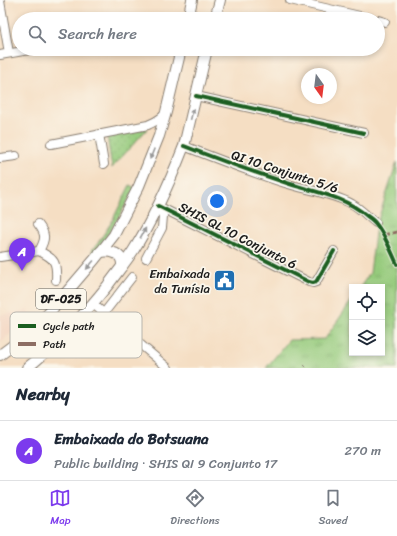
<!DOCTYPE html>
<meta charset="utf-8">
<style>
body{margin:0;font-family:Sriracha,sans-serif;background:#f6f6f7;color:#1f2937}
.controls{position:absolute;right:12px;bottom:12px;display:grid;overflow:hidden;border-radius:0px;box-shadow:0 2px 6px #0003}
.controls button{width:36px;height:36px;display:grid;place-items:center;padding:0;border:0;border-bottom:1px solid #e0e1e3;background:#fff;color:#1f2937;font:20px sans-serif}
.compass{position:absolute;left:301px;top:68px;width:36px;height:36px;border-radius:50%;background:#fff;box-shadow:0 2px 6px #0003;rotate:166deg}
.you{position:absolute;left:217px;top:201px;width:14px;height:14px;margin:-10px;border:3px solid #fff;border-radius:50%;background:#1a73e8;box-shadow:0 0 0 6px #1a73e833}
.badge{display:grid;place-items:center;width:26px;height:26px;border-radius:50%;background:#7c3aed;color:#fff;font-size:13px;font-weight:700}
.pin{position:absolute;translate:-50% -33px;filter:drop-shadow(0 1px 2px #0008)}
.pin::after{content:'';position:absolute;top:21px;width:14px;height:12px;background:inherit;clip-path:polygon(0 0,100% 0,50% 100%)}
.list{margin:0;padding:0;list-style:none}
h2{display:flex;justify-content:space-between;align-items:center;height:52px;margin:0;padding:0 16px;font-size:17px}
h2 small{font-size:13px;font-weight:400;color:#747a83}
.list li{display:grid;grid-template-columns:26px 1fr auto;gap:12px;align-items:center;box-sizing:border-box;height:60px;padding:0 16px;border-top:1px solid #e0e1e3}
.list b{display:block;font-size:15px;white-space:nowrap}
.list p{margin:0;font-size:13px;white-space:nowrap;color:#747a83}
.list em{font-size:13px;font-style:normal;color:#747a83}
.icon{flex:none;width:22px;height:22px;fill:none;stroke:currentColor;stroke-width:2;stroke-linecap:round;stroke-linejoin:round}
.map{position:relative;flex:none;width:397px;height:368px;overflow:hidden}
.search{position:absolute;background:#fff;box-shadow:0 2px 6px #0003;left:12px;right:12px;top:12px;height:44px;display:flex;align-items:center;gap:10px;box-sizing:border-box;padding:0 14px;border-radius:22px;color:#747a83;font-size:15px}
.sheet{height:112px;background:#fff}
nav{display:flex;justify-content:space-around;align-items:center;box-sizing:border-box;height:56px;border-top:1px solid #e0e1e3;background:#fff;font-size:11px;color:#747a83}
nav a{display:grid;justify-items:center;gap:2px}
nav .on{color:#7c3aed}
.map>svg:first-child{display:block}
.built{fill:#f3d4bf}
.grass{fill:url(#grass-dots);stroke:#58734c}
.park{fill:url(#park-tufts);stroke:#58734c}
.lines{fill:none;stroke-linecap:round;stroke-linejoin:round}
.minor-casing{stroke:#887d70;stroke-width:10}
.major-casing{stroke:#887d70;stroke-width:12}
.path{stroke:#887d70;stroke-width:1;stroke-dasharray:3 3;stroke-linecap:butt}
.minor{stroke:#fff;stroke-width:8}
.major{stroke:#fff;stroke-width:10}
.quiet{stroke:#8d6e63;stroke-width:3;stroke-dasharray:6 3;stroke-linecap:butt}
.cycleway-casing{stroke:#fbf7ec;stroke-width:6}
.cycleway{stroke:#1b5e20;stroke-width:4}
.oneway{fill:#999}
.labels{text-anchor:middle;stroke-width:3.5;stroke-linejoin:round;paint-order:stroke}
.shield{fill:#fbf7ec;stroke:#5f5e5a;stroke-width:1}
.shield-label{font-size:12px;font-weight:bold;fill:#1c1c1c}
.street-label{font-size:13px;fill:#1c1c1c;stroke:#fbf7ec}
.poi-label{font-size:13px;fill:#1c1c1c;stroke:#fbf7ec;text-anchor:end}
.key{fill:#fbf7ec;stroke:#b8b5ae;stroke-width:1}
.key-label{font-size:11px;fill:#1c1c1c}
</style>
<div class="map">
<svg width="397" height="368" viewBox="0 0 397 368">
<defs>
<pattern id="grass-dots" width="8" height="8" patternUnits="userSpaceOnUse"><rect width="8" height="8" fill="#95ca7b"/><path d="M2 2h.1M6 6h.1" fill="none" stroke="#80ad6a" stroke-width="1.8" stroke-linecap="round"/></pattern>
<pattern id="park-tufts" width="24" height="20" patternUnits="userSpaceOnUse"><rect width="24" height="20" fill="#95ca7b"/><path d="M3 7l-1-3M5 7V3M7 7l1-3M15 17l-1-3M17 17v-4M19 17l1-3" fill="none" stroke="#80ad6a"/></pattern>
</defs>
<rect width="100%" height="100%" fill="#fbf7ec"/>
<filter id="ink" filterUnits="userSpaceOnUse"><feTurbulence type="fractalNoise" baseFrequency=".025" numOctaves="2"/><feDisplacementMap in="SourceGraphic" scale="8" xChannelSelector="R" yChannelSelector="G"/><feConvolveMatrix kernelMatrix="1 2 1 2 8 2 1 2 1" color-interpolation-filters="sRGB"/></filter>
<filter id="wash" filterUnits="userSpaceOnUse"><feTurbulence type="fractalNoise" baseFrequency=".012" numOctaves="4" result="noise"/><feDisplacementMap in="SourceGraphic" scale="16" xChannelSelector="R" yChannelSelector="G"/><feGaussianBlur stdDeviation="0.9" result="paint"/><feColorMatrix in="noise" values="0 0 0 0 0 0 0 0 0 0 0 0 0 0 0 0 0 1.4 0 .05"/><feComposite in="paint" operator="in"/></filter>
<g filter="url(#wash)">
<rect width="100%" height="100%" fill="#f5dec3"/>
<!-- built -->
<path class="built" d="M28,310L31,318L0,342V315Z"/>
<!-- grass -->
<g class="grass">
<path d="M148,128L112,168L107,136Z"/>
<path d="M130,185L135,188L115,224L95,254L92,253V248L94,249L111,223Z"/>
</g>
<!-- park -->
<path class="park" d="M397,162V368H266L289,340L325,339L352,300V353H382V287H360L370,273L376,226Z"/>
</g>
<g filter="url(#ink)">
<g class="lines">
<defs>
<g id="minor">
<path d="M290,0L373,19"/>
<path d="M0,1L9,53"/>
<path d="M378,20L385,22"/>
<path d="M0,55L35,49"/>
<path d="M196,96L364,133"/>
<path d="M99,134L104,164"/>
<path d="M51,144L148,125C156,121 160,120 166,113"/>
<path d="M184,146C217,159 251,172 285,183C307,190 331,193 352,204C361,209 368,217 376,223"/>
<path d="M0,158L16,156"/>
<path d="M158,206L309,282L313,283L316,282L334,251"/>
<path d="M38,224C46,234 46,239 39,251"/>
<path d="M39,251C55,259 57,262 56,280"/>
<path d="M0,257L39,251"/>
<path d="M146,258L162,228L163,216L161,208"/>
<path d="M93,304L168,368"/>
<path d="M104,313L132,277"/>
</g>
<g id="major">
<path d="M188,19L192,0"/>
<path d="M215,19L220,0"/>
<path d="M100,252C111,250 123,253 122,266"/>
<path d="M0,355L20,340L48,314L95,259L114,235L139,186L159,136L166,112L181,49"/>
<path d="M27,368C57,344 84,315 108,285C116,274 125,263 133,251C154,218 170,182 184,146L207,49"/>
</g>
</defs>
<!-- minor casing -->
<use href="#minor" class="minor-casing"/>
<!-- major casing -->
<use href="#major" class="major-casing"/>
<!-- path -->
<path class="path" d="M304,365L307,368"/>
<!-- minor -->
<use href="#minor" class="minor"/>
<!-- major -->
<use href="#major" class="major"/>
<!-- quiet -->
<path class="quiet" d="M383,235L397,232"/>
<defs>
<g id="cycleway">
<path d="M196,96L364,133"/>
<path d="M184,146C217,159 250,171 284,182C313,192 343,195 367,216C370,218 374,221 376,224C385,235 391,251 397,264"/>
<path d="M158,206L309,282L313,283L316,282L334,251"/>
</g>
</defs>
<!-- cycleway casing -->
<use href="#cycleway" class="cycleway-casing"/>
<!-- cycleway -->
<use href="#cycleway" class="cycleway"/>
</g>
<!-- one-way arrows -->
<defs><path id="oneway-solid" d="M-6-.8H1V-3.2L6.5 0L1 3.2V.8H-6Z"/></defs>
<g class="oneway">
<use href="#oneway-solid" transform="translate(192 114) rotate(-76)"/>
<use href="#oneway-solid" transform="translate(152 154) rotate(112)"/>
<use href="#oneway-solid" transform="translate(143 233) rotate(-61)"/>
<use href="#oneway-solid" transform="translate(90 265) rotate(131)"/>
</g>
</g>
<!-- icons -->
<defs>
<symbol id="civic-square" viewBox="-11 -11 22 22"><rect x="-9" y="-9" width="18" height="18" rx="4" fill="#1f6fb2" stroke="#fbf7ec"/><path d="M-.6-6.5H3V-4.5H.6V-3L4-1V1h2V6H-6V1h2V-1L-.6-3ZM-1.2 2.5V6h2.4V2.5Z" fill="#fff"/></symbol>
</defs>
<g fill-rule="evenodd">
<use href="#civic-square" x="212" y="268" width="25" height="25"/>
</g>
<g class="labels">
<!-- shield labels -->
<rect class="shield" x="36" y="289" width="50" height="20" rx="3"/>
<g class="shield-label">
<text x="61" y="303">DF-025</text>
</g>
<!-- street labels -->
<g class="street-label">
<text transform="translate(285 171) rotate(18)" y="5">QI 10 Conjunto 5/6</text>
<text transform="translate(238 235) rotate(27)" y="5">SHIS QL 10 Conjunto 6</text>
</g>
<!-- poi labels -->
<g class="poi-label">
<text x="210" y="278">Embaixada<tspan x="210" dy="15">da Tunísia</tspan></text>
</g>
</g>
<!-- legend -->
<rect x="10" y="312" width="132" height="46" rx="6" class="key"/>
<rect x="18" y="324" width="18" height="4" fill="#1b5e20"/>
<rect x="18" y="342" width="18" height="4" fill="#8d6e63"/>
<g class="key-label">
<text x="43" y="330">Cycle path</text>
<text x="43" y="348">Path</text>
</g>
</svg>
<div class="controls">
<button><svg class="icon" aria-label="locate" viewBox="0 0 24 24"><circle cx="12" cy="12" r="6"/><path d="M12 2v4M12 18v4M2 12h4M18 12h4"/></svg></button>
<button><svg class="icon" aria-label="layers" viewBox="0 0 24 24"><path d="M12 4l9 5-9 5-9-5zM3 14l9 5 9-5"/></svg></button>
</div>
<svg class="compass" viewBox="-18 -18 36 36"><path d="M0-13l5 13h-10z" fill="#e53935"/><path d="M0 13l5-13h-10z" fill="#747a83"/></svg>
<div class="you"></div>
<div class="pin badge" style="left:22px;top:271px">A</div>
<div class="search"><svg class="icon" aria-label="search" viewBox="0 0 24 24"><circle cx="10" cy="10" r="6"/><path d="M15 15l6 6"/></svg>Search here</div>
</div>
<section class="sheet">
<h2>Nearby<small></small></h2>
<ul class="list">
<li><span class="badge">A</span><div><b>Embaixada do Botsuana</b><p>Public building · SHIS QI 9 Conjunto 17</p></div><em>270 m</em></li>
</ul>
</section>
<nav>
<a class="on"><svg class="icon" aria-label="map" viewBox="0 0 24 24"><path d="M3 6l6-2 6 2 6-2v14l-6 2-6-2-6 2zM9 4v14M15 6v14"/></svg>Map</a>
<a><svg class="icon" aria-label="directions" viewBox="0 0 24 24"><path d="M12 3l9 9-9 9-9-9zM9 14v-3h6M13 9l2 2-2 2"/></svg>Directions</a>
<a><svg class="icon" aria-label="saved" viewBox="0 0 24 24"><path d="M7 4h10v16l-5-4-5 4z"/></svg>Saved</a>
</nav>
